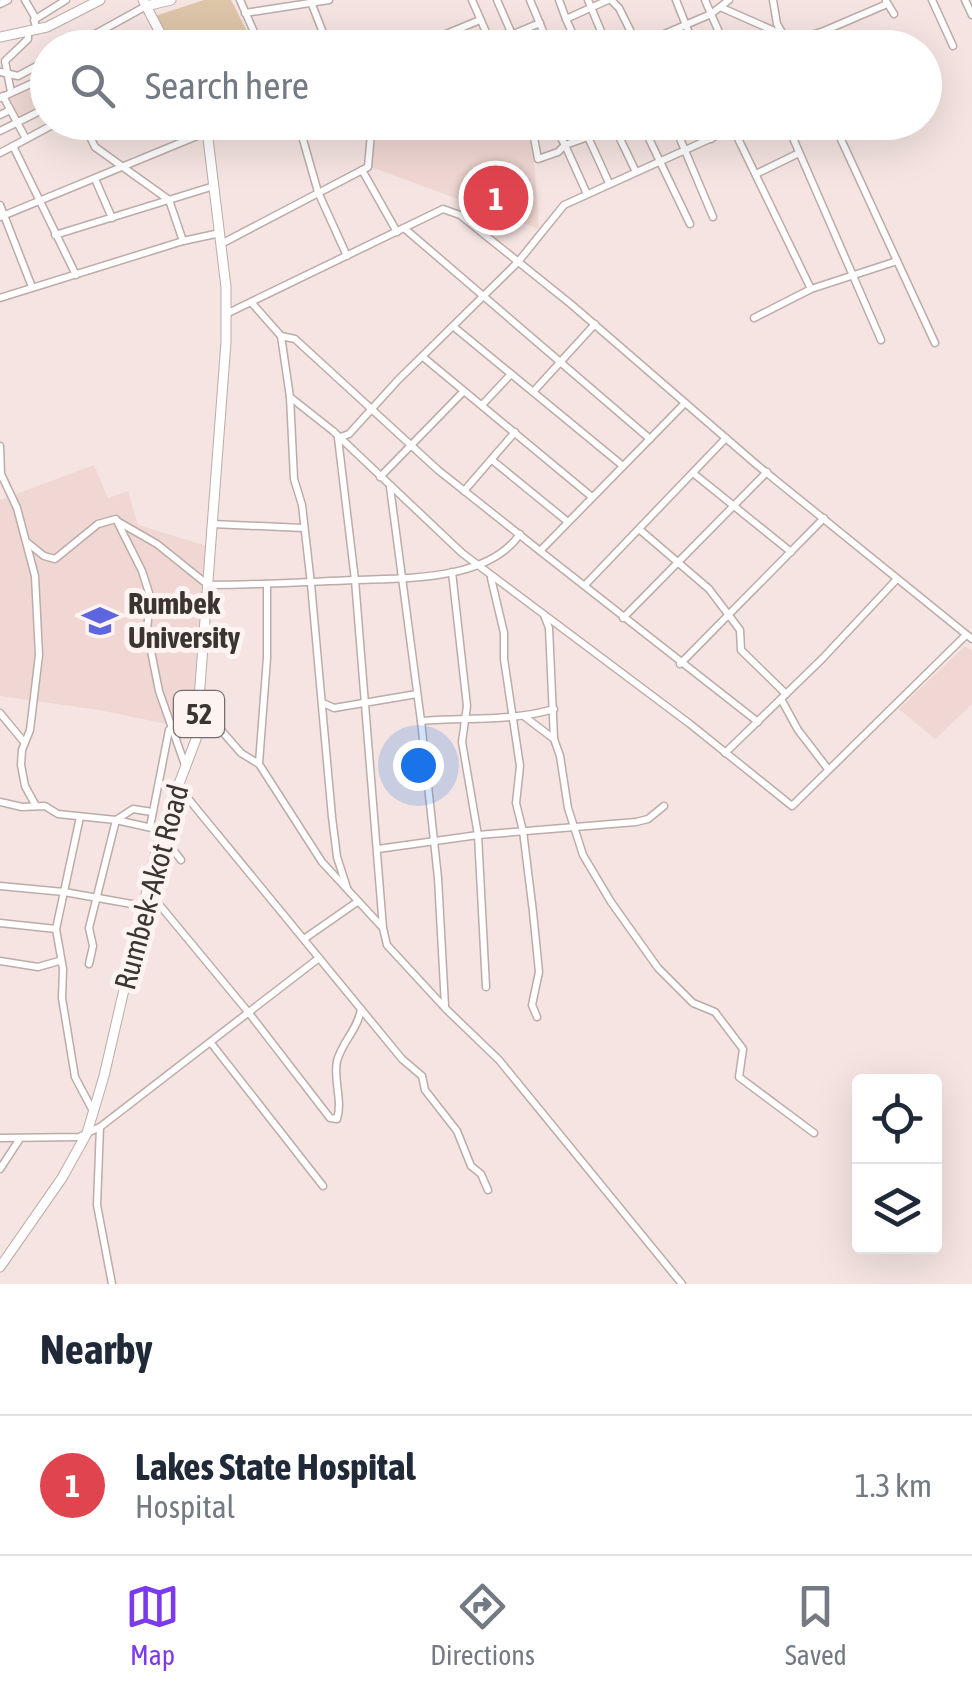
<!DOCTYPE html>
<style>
body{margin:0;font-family:"Asap Condensed",sans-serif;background:#f2f2f3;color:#1f2937}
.controls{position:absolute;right:30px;bottom:30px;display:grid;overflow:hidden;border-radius:10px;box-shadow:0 10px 40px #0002}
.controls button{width:90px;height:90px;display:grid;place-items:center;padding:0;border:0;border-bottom:2px solid #e0e1e3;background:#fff;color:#1f2937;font:50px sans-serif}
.you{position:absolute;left:418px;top:765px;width:35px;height:35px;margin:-25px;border:8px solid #fff;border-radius:50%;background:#1a73e8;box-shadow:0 0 0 15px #1a73e833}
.badge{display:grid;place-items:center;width:65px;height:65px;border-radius:50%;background:#7c3aed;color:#fff;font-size:32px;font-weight:700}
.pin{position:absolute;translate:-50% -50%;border:5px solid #fff;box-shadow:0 2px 10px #0006}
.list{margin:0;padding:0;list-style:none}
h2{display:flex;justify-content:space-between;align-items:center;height:130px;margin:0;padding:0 40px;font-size:42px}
h2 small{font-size:32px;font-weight:400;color:#747a83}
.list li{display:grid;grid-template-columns:65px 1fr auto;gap:30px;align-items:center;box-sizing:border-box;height:140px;padding:0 40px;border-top:2px solid #e0e1e3}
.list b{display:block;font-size:38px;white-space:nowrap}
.list p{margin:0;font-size:32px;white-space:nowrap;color:#747a83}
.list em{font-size:32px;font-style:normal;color:#747a83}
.icon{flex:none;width:55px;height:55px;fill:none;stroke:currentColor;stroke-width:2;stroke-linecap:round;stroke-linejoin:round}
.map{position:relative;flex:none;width:972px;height:1284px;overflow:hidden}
.search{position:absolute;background:#fff;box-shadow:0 10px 40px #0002;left:30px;right:30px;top:30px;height:110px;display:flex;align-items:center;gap:25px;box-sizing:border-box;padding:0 35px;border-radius:55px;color:#747a83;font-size:38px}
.sheet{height:270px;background:#fff}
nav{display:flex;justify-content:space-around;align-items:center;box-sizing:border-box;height:140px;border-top:2px solid #e0e1e3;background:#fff;font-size:28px;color:#747a83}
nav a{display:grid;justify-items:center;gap:5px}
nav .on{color:#7c3aed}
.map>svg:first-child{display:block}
.built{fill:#f0d7d3}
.green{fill:#ddc5a8}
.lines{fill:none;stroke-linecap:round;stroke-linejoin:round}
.minor-casing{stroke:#bcaca9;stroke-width:9}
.major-casing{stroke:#bcaca9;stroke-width:11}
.minor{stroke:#fff;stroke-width:6}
.major{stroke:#fff;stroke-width:9}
.labels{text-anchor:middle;stroke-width:10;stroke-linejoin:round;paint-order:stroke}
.shield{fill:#fdf3f1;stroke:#756d6c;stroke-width:2.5}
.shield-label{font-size:28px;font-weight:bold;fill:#3b3433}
.poi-label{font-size:30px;font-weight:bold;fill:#3b3433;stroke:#fdf3f1;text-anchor:start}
.street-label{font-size:30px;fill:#3b3433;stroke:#fdf3f1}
</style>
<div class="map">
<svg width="972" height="1284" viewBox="0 0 972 1284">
<rect width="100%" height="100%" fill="#f5e4e1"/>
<!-- built -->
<g class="built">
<path d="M47,78V106L18,122L7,96Z"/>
<path d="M377,123H490L532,134L539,229L371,167Z"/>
<path d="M94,465L108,498L128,491L138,525L207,546L191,729L99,710L0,696V500Z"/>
<path d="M965,646L972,651V704L935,739L899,709Z"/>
</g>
<!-- green -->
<path class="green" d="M204,0H231L255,47H176L155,16Z"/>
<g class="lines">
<defs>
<g id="minor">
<path d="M25,0L36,19"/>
<path d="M240,0L261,48"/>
<path d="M472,0L493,48"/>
<path d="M497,0L518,48"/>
<path d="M530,0L550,48"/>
<path d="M559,0L566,19L608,0"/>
<path d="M588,0L608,48"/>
<path d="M611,0L619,8L638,46"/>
<path d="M676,0L695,48"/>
<path d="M773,0L777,24L791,48"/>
<path d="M932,0L953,46"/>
<path d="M965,0L972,15"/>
<path d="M886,1L894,14"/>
<path d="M311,2L329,48"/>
<path d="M0,4L8,0"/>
<path d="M720,7L795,40L824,31L887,4"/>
<path d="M245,13L329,0"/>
<path d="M566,19L579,48"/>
<path d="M37,30L34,20L66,0"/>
<path d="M658,36L667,48"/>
<path d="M492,43L540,23"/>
<path d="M70,48L146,6"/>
<path d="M106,48L129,36"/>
<path d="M412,48L480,20"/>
<path d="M632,48L711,14L705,0"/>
<path d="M726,48L711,14L729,0"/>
<path d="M1,72L18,76L48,60"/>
<path d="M11,92L5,61L28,39V32"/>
<path d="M3,96L26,139"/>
<path d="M0,98L48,76"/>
<path d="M0,115L10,110"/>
<path d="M83,122L95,147L169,200L183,241"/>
<path d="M298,122L318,192L347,256"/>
<path d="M528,122L533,132L538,159L558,152L565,145L587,194"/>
<path d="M552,122L565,145L588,137L609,183"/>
<path d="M582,122L588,137"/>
<path d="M612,122L636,172"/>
<path d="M641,122L690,224"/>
<path d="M673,122L713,217"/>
<path d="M704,122L711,139"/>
<path d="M730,122L811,289"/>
<path d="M786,122L881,340"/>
<path d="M833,122L935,343"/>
<path d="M0,131L48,107"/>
<path d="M13,146L76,275"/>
<path d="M0,153L58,122"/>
<path d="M362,170L397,232"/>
<path d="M756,174L799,153"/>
<path d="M95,179L112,218"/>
<path d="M0,205L32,287"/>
<path d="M0,217L231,122"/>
<path d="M404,228L650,439"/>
<path d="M55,235L214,186"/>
<path d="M221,244L368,167L372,122"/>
<path d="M0,298L183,241L220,233"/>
<path d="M251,302L281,336L290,397L294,479L302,505L311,584L332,817L337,857L347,888"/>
<path d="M226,314L443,209L460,215L572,305L757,465L972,639"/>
<path d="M754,318L811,289L897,261"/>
<path d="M454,327L623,466"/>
<path d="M281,336L295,339L438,470L540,551"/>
<path d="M423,357L592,497"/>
<path d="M533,392L595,324"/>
<path d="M290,397L333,431L462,553L690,724L792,806L966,635"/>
<path d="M685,403L540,551L758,722"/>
<path d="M483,404L511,374"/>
<path d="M0,446L1,474L17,508L35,576L39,655L30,730L22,750L21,765L25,786L36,806"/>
<path d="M492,460L568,522"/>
<path d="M693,473L791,552"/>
<path d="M380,477L464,391"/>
<path d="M390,487L421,721L438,878L445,1006"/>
<path d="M464,491L515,432"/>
<path d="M117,521L157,544L208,585C257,585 306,582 355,580C406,578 488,581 520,534"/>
<path d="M212,524L304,528"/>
<path d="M639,529L709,589L740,630L741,650L786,694"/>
<path d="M28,543L44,556L55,559L98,524L116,519L142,571L150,596L147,631L159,691L185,765"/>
<path d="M452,572L467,706L462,742L478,835L486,987"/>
<path d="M491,578L504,633V659L520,766L516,803L523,831L533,912L539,972L532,1005L537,1017"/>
<path d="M585,585L726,438"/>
<path d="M544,615L549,628L554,739L560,756L568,808L583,855L611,902L658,968L693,1003L715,1012L743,1049L739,1077L814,1133"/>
<path d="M623,618L767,472"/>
<path d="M680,664L824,518"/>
<path d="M781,699L798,730L828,769"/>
<path d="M323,703L334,708L417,694"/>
<path d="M200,706L241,753L259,764L322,862L383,928L387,945L446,1009L499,1060L682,1284"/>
<path d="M0,713L24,742"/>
<path d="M525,717L554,739"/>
<path d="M421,721C467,717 509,722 554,709"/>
<path d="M725,753L822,659L896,580"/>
<path d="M259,763L267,658V584"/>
<path d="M177,785L402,1059L422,1076L425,1090L457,1131L471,1166L481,1174L488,1190"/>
<path d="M0,802L22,807L45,806L58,814L116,820L161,830"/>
<path d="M80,817L56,929L63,969L62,998L75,1077L93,1111"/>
<path d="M150,827L169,730"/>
<path d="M161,834L181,860"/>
<path d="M378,849L478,835L636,822L648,819L664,806"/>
<path d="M0,886L64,892L143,906"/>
<path d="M148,891L249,1013L330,1118L337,1119C343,1100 333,1081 337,1061C342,1042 358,1029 361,1009"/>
<path d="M0,923L56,929"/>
<path d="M383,928L355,580L338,438L349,434L398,380L518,262L564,205L747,122"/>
<path d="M304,939L357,902"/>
<path d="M0,961L38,967L59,961"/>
<path d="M89,964L93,946L89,928L116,820L133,809L152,812"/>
<path d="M211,1043L323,1186"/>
<path d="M100,1127L97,1205L112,1284"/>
<path d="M0,1138L79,1137L100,1127L319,958"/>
<path d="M0,1169L19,1140"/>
</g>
<g id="major">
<path d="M143,0L168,48"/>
<path d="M146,6L171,0"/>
<path d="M0,37L47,27L100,0"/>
<path d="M0,1267L62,1178L87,1133L104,1076L160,834L196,739L226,342V287L206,122"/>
</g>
</defs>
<!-- minor casing -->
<use href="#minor" class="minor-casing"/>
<!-- major casing -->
<use href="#major" class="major-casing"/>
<!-- minor -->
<use href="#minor" class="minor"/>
<!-- major -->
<use href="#major" class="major"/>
</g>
<!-- icons -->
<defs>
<symbol id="university-bare" viewBox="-9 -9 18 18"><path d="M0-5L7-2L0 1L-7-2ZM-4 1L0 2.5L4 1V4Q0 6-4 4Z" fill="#5d66dd" stroke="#fdf3f1" stroke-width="2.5" paint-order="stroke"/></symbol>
</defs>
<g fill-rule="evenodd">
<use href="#university-bare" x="75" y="596" width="50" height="50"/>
</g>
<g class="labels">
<!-- shield labels -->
<rect class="shield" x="174" y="691" width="50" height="46" rx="8"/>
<g class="shield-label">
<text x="199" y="724">52</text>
</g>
<!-- poi labels -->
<g class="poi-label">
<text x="128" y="614">Rumbek<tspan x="128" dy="34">University</tspan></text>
</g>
<!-- street labels -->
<g class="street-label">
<text transform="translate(152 887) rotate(-75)" y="10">Rumbek-Akot Road</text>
</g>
</g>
</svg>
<div class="controls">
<button><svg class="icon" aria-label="locate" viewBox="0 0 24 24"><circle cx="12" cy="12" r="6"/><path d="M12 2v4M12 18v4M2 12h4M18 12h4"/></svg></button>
<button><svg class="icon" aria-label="layers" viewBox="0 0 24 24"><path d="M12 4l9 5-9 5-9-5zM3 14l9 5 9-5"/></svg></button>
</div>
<div class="you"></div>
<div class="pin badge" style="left:496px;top:198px;background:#e0444e">1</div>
<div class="search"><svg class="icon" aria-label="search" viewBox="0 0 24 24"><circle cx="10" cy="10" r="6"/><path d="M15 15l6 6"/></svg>Search here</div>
</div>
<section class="sheet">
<h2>Nearby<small></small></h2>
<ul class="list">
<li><span class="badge" style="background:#e0444e">1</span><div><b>Lakes State Hospital</b><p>Hospital</p></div><em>1.3 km</em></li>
</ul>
</section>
<nav>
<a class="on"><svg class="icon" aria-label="map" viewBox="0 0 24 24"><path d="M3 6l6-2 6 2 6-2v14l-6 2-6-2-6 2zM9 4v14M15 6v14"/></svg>Map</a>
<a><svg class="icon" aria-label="directions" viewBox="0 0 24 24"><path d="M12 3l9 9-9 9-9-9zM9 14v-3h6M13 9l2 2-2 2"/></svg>Directions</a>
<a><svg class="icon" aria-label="saved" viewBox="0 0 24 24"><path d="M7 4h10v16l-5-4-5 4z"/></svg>Saved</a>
</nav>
